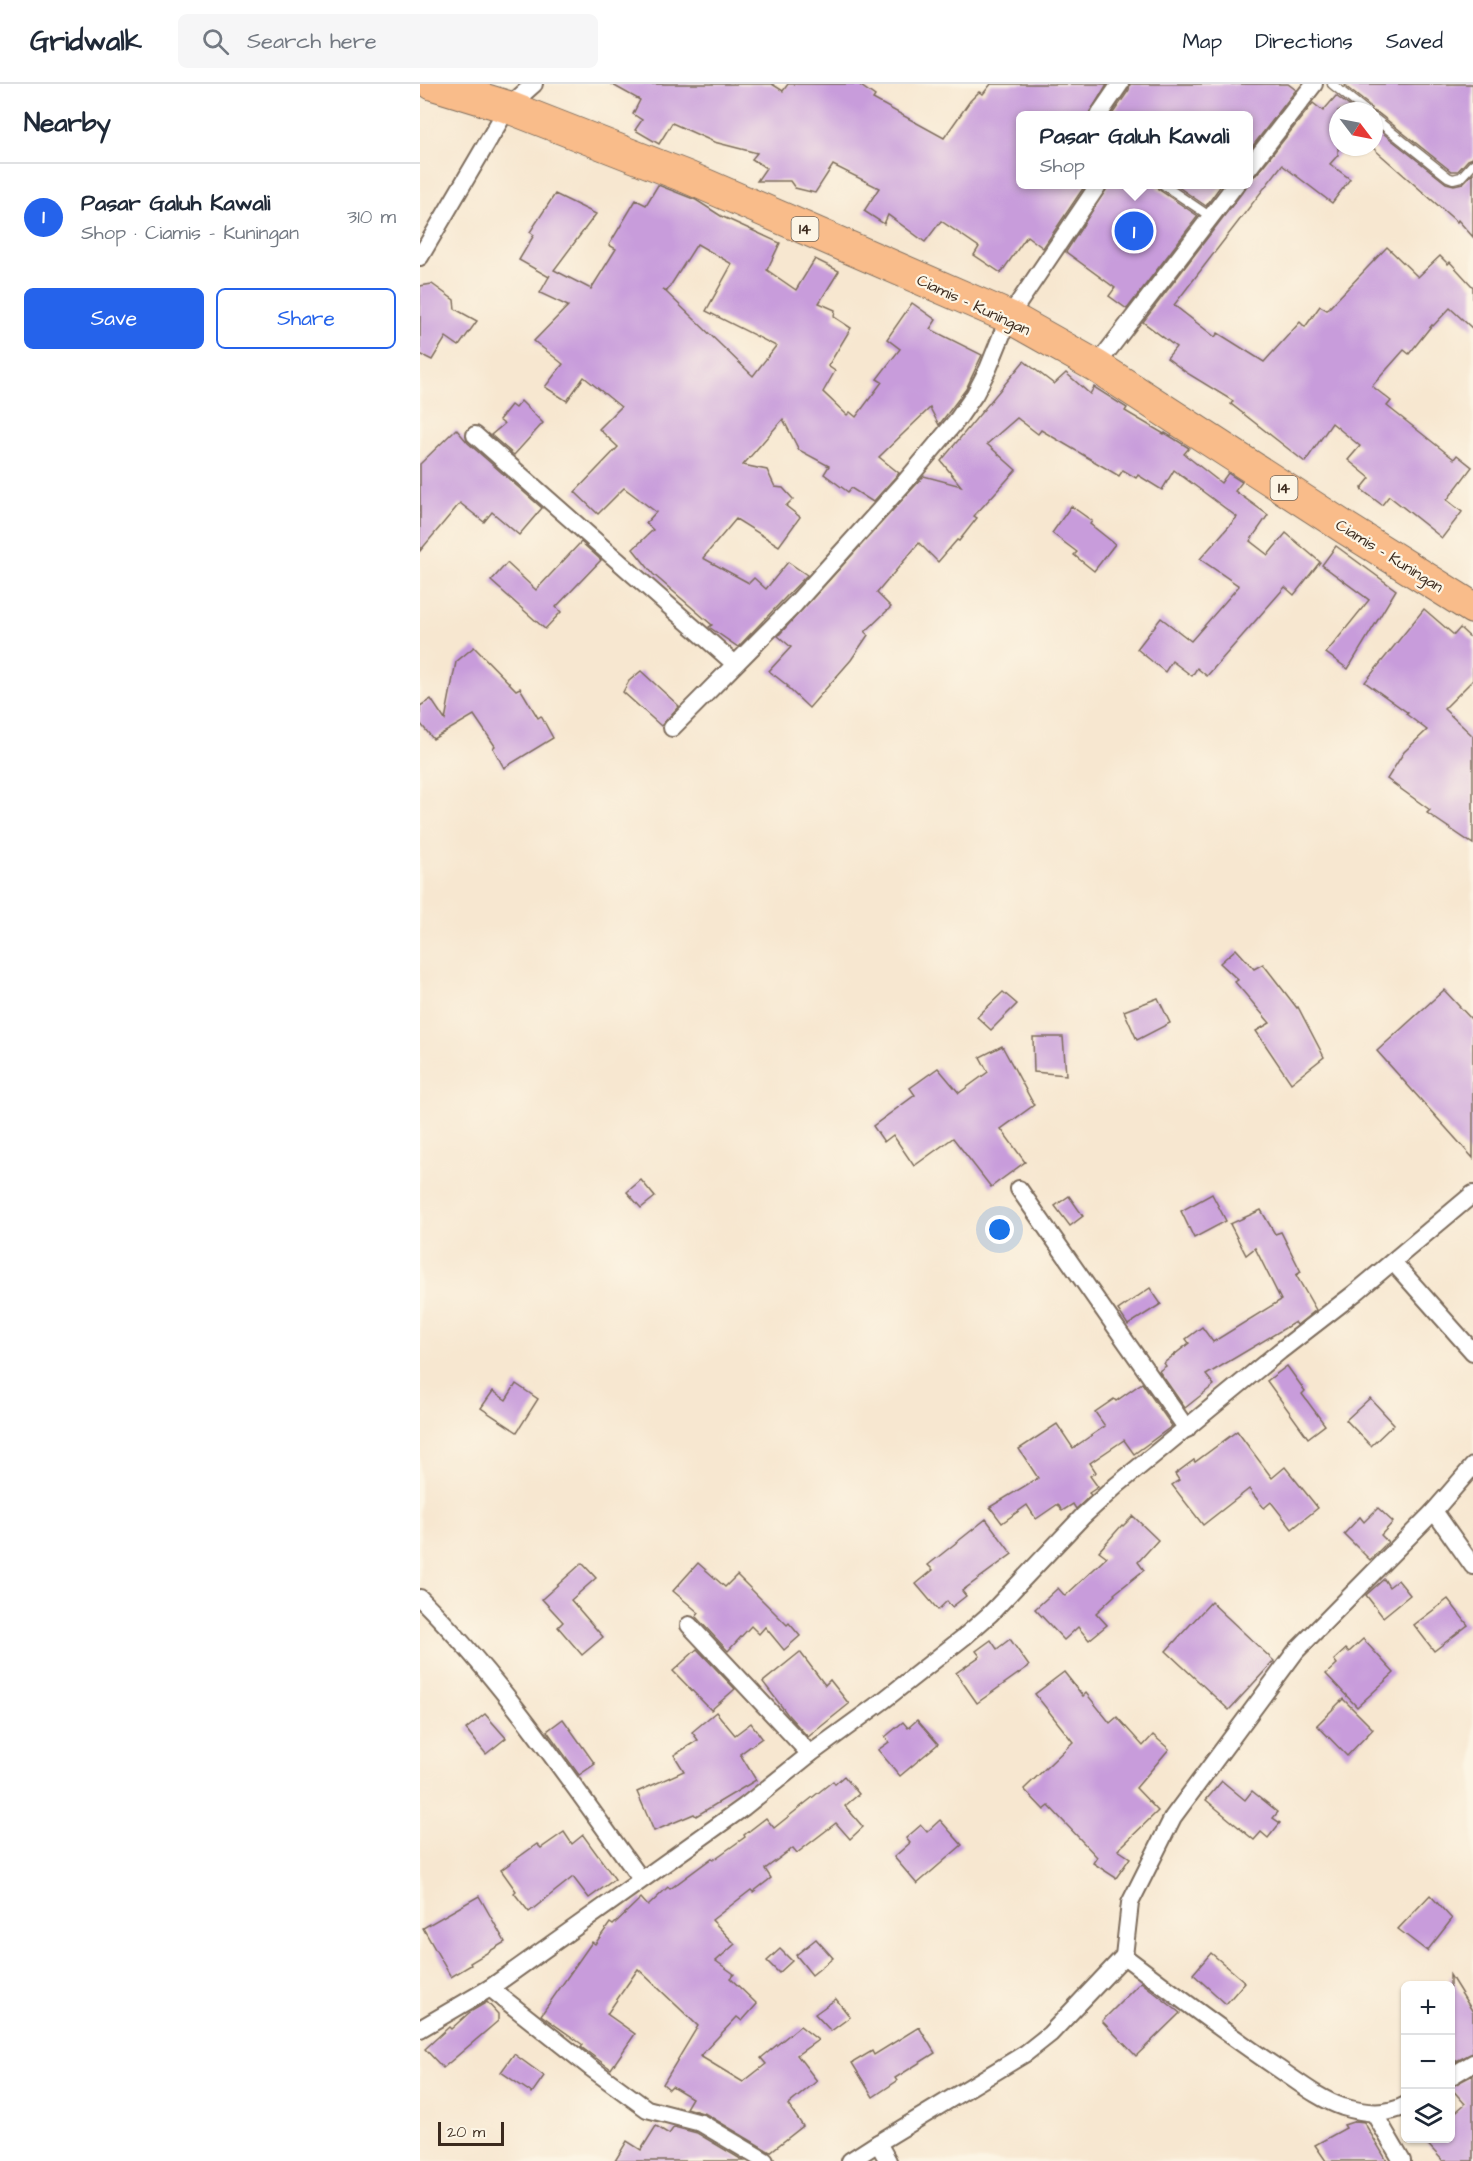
<!DOCTYPE html>
<meta charset="utf-8">
<style>
body{margin:0;font-family:"Architects Daughter",sans-serif;background:#f6f6f7;color:#1f2937}
.controls{position:absolute;right:18px;bottom:18px;display:grid;overflow:hidden;border-radius:9px;box-shadow:0 2px 4px #0004}
.controls button{width:54px;height:54px;display:grid;place-items:center;padding:0;border:0;border-bottom:2px solid #e0e1e3;background:#fff;color:#1f2937;font:30px sans-serif}
.compass{position:absolute;left:909px;top:18px;width:54px;height:54px;border-radius:50%;background:#fff;box-shadow:0 2px 4px #0004;rotate:122deg}
.scale{position:absolute;left:18px;bottom:15px;width:66px;box-sizing:border-box;padding-left:6px;border:3px solid #3b2a1e;border-top:0;font-size:16px;line-height:21px;white-space:nowrap;color:#3b2a1e;-webkit-text-stroke:4px #fcf5e5;paint-order:stroke}
.you{position:absolute;left:580px;top:1146px;width:21px;height:21px;margin:-15px;border:4px solid #fff;border-radius:50%;background:#1a73e8;box-shadow:0 0 0 9px #1a73e833}
.badge{display:grid;place-items:center;width:39px;height:39px;border-radius:50%;background:#2563eb;color:#fff;font-size:20px;font-weight:700}
.pin{position:absolute;translate:-50% -50%;border:3px solid #fff;box-shadow:0 2px 6px #0006}
.popup{position:absolute;left:596px;top:27px;width:237px;height:78px;box-sizing:border-box;display:grid;place-content:center;border-radius:9px;background:#fff;filter:drop-shadow(0 2px 4px #0005);font-size:20px;white-space:nowrap;color:#747a83}
.popup b{font-size:22px;color:#1f2937}
.popup::after{content:'';position:absolute;left:50%;top:100%;margin-left:-12px;border:12px solid transparent;border-top-color:#fff}
.list{margin:0;padding:0;list-style:none}
h2{display:flex;justify-content:space-between;align-items:center;height:78px;margin:0;padding:0 24px;font-size:26px}
h2 small{font-size:20px;font-weight:400;color:#747a83}
.list li{display:grid;grid-template-columns:39px 1fr auto;gap:18px;align-items:center;box-sizing:border-box;height:108px;padding:0 24px;border-top:2px solid #e0e1e3}
.list b{display:block;font-size:22px;white-space:nowrap}
.list p{margin:0;font-size:20px;white-space:nowrap;color:#747a83}
.list em{font-size:20px;font-style:normal;color:#747a83}
.actions{display:flex;gap:12px;padding:18px 24px}
.actions a{flex:1;padding:14px 0;border:2px solid #2563eb;border-radius:9px;text-align:center;font-size:21px;color:#2563eb}
.actions .main{background:#2563eb;color:#fff}
.icon{flex:none;width:33px;height:33px;fill:none;stroke:currentColor;stroke-width:2;stroke-linecap:round;stroke-linejoin:round}
.map{position:relative;flex:none;width:1053px;height:2077px;overflow:hidden}
header{display:flex;align-items:center;gap:36px;box-sizing:border-box;height:84px;padding:0 30px;background:#fff;border-bottom:2px solid #e0e1e3}
header strong{font-size:28px}
nav{display:flex;gap:33px;margin-inline-start:auto;font-size:21px}
.search{width:420px;height:54px;background:#f6f6f7;display:flex;align-items:center;gap:15px;box-sizing:border-box;padding:0 21px;border-radius:9px;color:#747a83;font-size:22px}
main{display:flex}
aside{flex:1;background:#fff}
.map>svg:first-child{display:block}
.building{fill:#c89cdb;fill-rule:evenodd}
.lines{fill:none;stroke-linecap:round;stroke-linejoin:round}
.lane-casing{stroke:#7d6c5c;stroke-width:11}
.street-casing{stroke:#7d6c5c;stroke-width:20}
.highway-casing{stroke:#7d6c5c;stroke-width:34}
.lane{stroke:#fff;stroke-width:8}
.street{stroke:#fff;stroke-width:16}
.highway{stroke:#f9bc8a;stroke-width:32}
.labels{text-anchor:middle;stroke-width:4.5;stroke-linejoin:round;paint-order:stroke}
.shield{fill:#fcf5e5;stroke:#75675a;stroke-width:1.5}
.shield-label{font-size:15px;font-weight:bold;fill:#3b2a1e}
.street-label{font-size:16px;fill:#3b2a1e;stroke:#fcf5e5}
</style>
<header>
<strong>Gridwalk</strong>
<div class="search"><svg class="icon" aria-label="search" viewBox="0 0 24 24"><circle cx="10" cy="10" r="6"/><path d="M15 15l6 6"/></svg>Search here</div>
<nav><a>Map</a><a>Directions</a><a>Saved</a></nav>
</header>
<main>
<aside>
<h2>Nearby<small></small></h2>
<ul class="list">
<li><span class="badge">1</span><div><b>Pasar Galuh Kawali</b><p>Shop · Ciamis - Kuningan</p></div><em>310 m</em></li>
</ul>
<div class="actions"><a class="main">Save</a><a>Share</a></div>
</aside>
<div class="map">
<svg width="1053" height="2077" viewBox="0 0 1053 2077">
<rect width="100%" height="100%" fill="#fcf5e5"/>
<filter id="ink" filterUnits="userSpaceOnUse"><feTurbulence type="fractalNoise" baseFrequency=".0167" numOctaves="2"/><feDisplacementMap in="SourceGraphic" scale="12" xChannelSelector="R" yChannelSelector="G"/><feConvolveMatrix kernelMatrix="1 2 1 2 8 2 1 2 1" color-interpolation-filters="sRGB"/></filter>
<filter id="wash" filterUnits="userSpaceOnUse"><feTurbulence type="fractalNoise" baseFrequency=".008" numOctaves="4" result="noise"/><feDisplacementMap in="SourceGraphic" scale="24" xChannelSelector="R" yChannelSelector="G"/><feGaussianBlur stdDeviation="1.35" result="paint"/><feColorMatrix in="noise" values="0 0 0 0 0 0 0 0 0 0 0 0 0 0 0 0 0 1.4 0 .05"/><feComposite in="paint" operator="in"/></filter>
<g filter="url(#wash)">
<rect width="100%" height="100%" fill="#f7e7d0"/>
<g id="blocks">
<!-- building -->
<g class="building">
<path d="M191,0H352L363,7L368,0H438L455,12L453,15L524,54L550,17L559,8L563,10L571,0H687L668,32H600V100H666L623,164L607,152L581,189L554,171L559,163L521,137L505,158L468,131L464,140L444,127L459,104L413,81L395,109L375,104L370,97H337L346,84L332,75L337,69L294,58L252,39L239,60L215,46L222,36L213,30L220,16Z"/>
<path d="M710,0H868L876,6L828,68V32H691L709,6Z"/>
<path d="M927,0H1053V74L1048,76L1038,87H1031L958,29L952,27L950,22L925,2Z"/>
<path d="M916,12L936,27H918V71L910,80L930,95L912,119L862,81L754,221L795,253L798,249L844,278L880,238L885,243L900,222L907,226L967,163L998,193L1020,172L1028,180L1030,178L1053,203V245L1030,224L1013,242L1012,241L989,270L984,266L952,302L971,317L967,322L1034,375L1037,371L1052,383L1027,416L1042,428L1022,454L969,412L962,421L941,405L950,394L928,376L940,362L912,339L885,378L811,320L813,317L767,289L747,274L756,263L723,238L824,106L828,100V95L836,91L893,19L903,27Z"/>
<path d="M954,42L1026,99L1034,101L1043,99L1053,89V153L1038,136L1037,138L954,65Z"/>
<path d="M689,100H736L738,105L778,132L707,225L689,212L695,204L646,168Z"/>
<path d="M754,100H802L786,122Z"/>
<path d="M238,101L276,116L301,132L360,159L347,186L376,206L395,175L419,187L399,219L415,226L414,233L431,244L408,282L415,287L403,308L427,331L430,328L436,333L462,298L457,295L480,265L467,255L492,219L516,236L510,245L562,271L546,305L519,341L510,324L459,373L479,389L453,418L431,404L428,408L404,390L409,382L379,366L363,335L323,381L347,386L355,403L363,404L373,415L366,422L380,433L359,462L316,435L283,474L329,499L334,494L346,505L368,478L387,491L318,563L289,543L292,541L233,490L213,465L233,446L226,439L236,428L204,404L178,430L155,408L198,363L179,345L201,323L164,293L147,317L125,303L143,280L114,257L148,222L120,209L130,191L129,193L99,176L114,151L110,148L135,110L176,130L134,186L171,205L196,165L189,161L216,116L226,121ZM277,160L312,180L286,227L356,262L333,292L243,205L247,207Z"/>
<path d="M12,200L34,216L35,225L57,237L39,262L26,253L12,276L0,270V202Z"/>
<path d="M604,277L634,300L646,289L670,310L674,303L707,324L705,327L744,350L745,349L769,364L764,370L801,399L808,389L822,398L815,407L848,431L830,457L848,471L866,449L900,478L874,511L865,503L787,592L777,584L772,592L752,577L745,588L717,565L741,534L771,557L819,502L780,475L817,433L754,386L742,406L718,391L716,394L703,386L699,392L621,346L618,350L597,334L567,360L596,386L554,432L557,434L539,457L537,456L518,478L499,459L457,509L471,523L445,548L448,551L431,576L389,624L367,603L368,602L349,587L371,563L358,552L504,392L541,402L521,377Z"/>
<path d="M101,317L123,339L94,371L71,351L84,340L79,336L91,321L95,324Z"/>
<path d="M36,345L48,359L122,424L99,451L72,428L64,438L40,419L0,467V380Z"/>
<path d="M651,422L672,437L670,440L695,460L674,487L654,471L657,468L632,449Z"/>
<path d="M161,458L181,476L136,523L141,528L125,545L71,497L87,479L116,506Z"/>
<path d="M916,462L976,506L928,585L906,569L949,516L902,481Z"/>
<path d="M1004,525L1034,551L1040,544L1053,556V596L1024,625L1053,652V760L1007,729L1010,726L967,695L984,668L1007,646L986,630L988,629L945,598Z"/>
<path d="M54,563L96,606L100,604L118,634L121,632L133,654L84,684L73,664L75,662L54,631L13,655L0,639V622L11,615L25,636L36,578Z"/>
<path d="M221,587L259,622L241,642L203,608L209,597Z"/>
<path d="M816,865L834,885L843,880L877,924L878,923L904,973L871,999L836,947L850,939L815,898L818,896L800,879Z"/>
<path d="M1024,906L1053,937V1074L957,967Z"/>
<path d="M583,908L597,920L571,946L557,933Z"/>
<path d="M738,914L750,939L717,956L704,927Z"/>
<path d="M613,953H643L646,991L614,988Z"/>
<path d="M582,962L614,1021L581,1045L605,1078L571,1103L533,1054L494,1082L473,1051L464,1058L453,1042L495,1011L490,1004L518,984L539,1009L568,988L560,973Z"/>
<path d="M221,1096L235,1113L221,1124L207,1108Z"/>
<path d="M792,1110L806,1137L774,1154L761,1127Z"/>
<path d="M649,1112L663,1132L650,1142L635,1122Z"/>
<path d="M841,1126L855,1150L861,1148L881,1188L876,1191L896,1226L877,1241L875,1238L786,1291L794,1301L765,1324L739,1287L746,1282L744,1279L769,1259L766,1255L782,1243L793,1258L861,1216L835,1164L826,1171L810,1140Z"/>
<path d="M730,1204L741,1220L708,1241L698,1226Z"/>
<path d="M867,1282L885,1307L882,1310L905,1341L888,1354L847,1297Z"/>
<path d="M722,1299L752,1342L714,1370L704,1356L670,1379L676,1388L670,1392L678,1403L669,1409L671,1411L656,1425L653,1420L642,1427L638,1420L616,1435L607,1421L582,1439L570,1423L618,1394L599,1365L637,1340L653,1364L685,1342L675,1328L694,1315L696,1317Z"/>
<path d="M96,1300L118,1315L97,1348L61,1324L73,1307L86,1316Z"/>
<path d="M950,1314L974,1340L951,1362L926,1336Z"/>
<path d="M817,1347L852,1394L865,1383L898,1424L872,1445L851,1418L844,1424L829,1405L783,1441L752,1401L759,1396L755,1390L774,1376L775,1378Z"/>
<path d="M958,1424L973,1438L961,1451L968,1458L950,1476L924,1450L940,1433L944,1438Z"/>
<path d="M713,1432L738,1456L718,1478L724,1486L694,1510L695,1511L676,1529L687,1541L669,1556L658,1543L644,1556L615,1525L638,1504L645,1512L687,1473L679,1467L702,1441L703,1442Z"/>
<path d="M566,1435L592,1470L542,1507L546,1512L532,1523L527,1517L518,1526L496,1500L513,1486L508,1481Z"/>
<path d="M162,1479L176,1494L151,1516L183,1553L162,1571L138,1543L143,1538L122,1515Z"/>
<path d="M278,1479L305,1503L317,1491L367,1541L369,1539L380,1552L364,1566L345,1543L339,1550L331,1542L308,1567L276,1533L279,1529L253,1507Z"/>
<path d="M964,1495L969,1503L978,1496L990,1511L963,1533L946,1511Z"/>
<path d="M1028,1515L1048,1541L1014,1567L994,1541Z"/>
<path d="M791,1518L854,1577L809,1626L746,1567Z"/>
<path d="M590,1555L609,1582L557,1619L536,1589L560,1572L556,1567L571,1556L577,1565Z"/>
<path d="M943,1555L974,1589L937,1623L906,1590L917,1580L914,1576L926,1565L929,1568Z"/>
<path d="M277,1565L315,1605L291,1626L253,1587Z"/>
<path d="M380,1568L405,1601L410,1596L429,1620L388,1653L368,1631L343,1598Z"/>
<path d="M644,1588L663,1612L666,1609L690,1639L697,1633L723,1662L733,1651L749,1665L716,1704L738,1727L698,1766L710,1774L696,1794L673,1779L677,1773L629,1722L624,1726L604,1705L653,1658L615,1610Z"/>
<path d="M923,1615L953,1645L927,1672L897,1641Z"/>
<path d="M296,1628L315,1651L331,1639L342,1654L320,1670L336,1696L276,1732L274,1730L234,1747L217,1708L264,1687L254,1671L278,1656L272,1648Z"/>
<path d="M65,1630L86,1654L66,1670L46,1645Z"/>
<path d="M143,1635L175,1680L159,1691L127,1647Z"/>
<path d="M497,1636L518,1660L480,1692L458,1666L469,1658L465,1653L483,1638L488,1644Z"/>
<path d="M424,1692L439,1710L425,1722L443,1743L430,1755L416,1739L377,1769L373,1764L345,1785L351,1794L333,1808L331,1806L292,1836L315,1860L296,1877L314,1890L310,1894L337,1920L322,1937L317,1933L280,1972L323,1998L346,1980L341,1974L380,1942L398,1956L377,1971L397,1997L368,2021L383,2042L350,2068L286,2030L266,2024L272,2014L252,2002L249,2005L243,2000L278,1942L218,1885L187,1930L215,1950L191,1985L161,1963L163,1961L121,1931L172,1858L175,1860L190,1839L193,1841L221,1814L228,1822L248,1803L250,1805L292,1774L293,1776L325,1753L324,1751L346,1734L354,1744L413,1697L415,1700Z"/>
<path d="M802,1697L825,1716L832,1707L858,1728L853,1734L860,1739L848,1754L841,1748L834,1756L786,1716Z"/>
<path d="M520,1736L542,1761L497,1800L474,1773L490,1759L486,1754L501,1741L507,1748Z"/>
<path d="M144,1748L152,1760L163,1751L195,1795L169,1814L153,1793L109,1828L94,1809L96,1807L81,1786L117,1760L121,1764Z"/>
<path d="M1010,1811L1032,1835L1007,1867L978,1845Z"/>
<path d="M59,1812L85,1858L50,1879L51,1881L31,1893L3,1844Z"/>
<path d="M396,1855L413,1874L392,1891L376,1871Z"/>
<path d="M360,1865L372,1877L359,1889L347,1877Z"/>
<path d="M791,1869L825,1898L806,1920L773,1890Z"/>
<path d="M1030,1891L1053,1928V1969L1030,1980Z"/>
<path d="M721,1898L760,1929L716,1972L682,1937Z"/>
<path d="M416,1915L430,1933L411,1947L395,1930Z"/>
<path d="M67,1918L78,1930V1937L23,1984L5,1965L29,1943L31,1945L50,1928Z"/>
<path d="M499,1943L515,1969L475,1994L477,1997L453,2013L432,1979L452,1967L454,1971Z"/>
<path d="M94,1970L124,1992L112,2009L81,1988Z"/>
<path d="M1053,1991V2077H1023L1003,2055H1030V2033L1045,2020L1030,2003Z"/>
<path d="M936,2037L944,2038L967,2077H906L895,2061L926,2044L924,2041Z"/>
<path d="M236,2042L249,2050L254,2043L277,2049L324,2077H195L207,2057L221,2066Z"/>
</g>
</g>
</g>
<g filter="url(#ink)">
<use href="#blocks" fill-opacity="0" stroke="#7d6c5c" stroke-width="1.5"/>
<g class="lines">
<defs>
<g id="lane">
<path d="M912,0L946,27"/>
<path d="M954,34L1028,93L1033,95L1041,93L1053,80"/>
<path d="M742,100L791,133"/>
</g>
<g id="street">
<path d="M678,32L700,0"/>
<path d="M828,85L894,0"/>
<path d="M0,173L88,23L114,0"/>
<path d="M676,282L816,100"/>
<path d="M55,351L315,580"/>
<path d="M252,644L375,520L485,398L537,336L555,310L568,285L589,233L679,100"/>
<path d="M599,1105L767,1345"/>
<path d="M973,1178L1053,1268"/>
<path d="M1014,1427L1053,1482"/>
<path d="M0,1514C84,1598 151,1699 221,1795"/>
<path d="M269,1541L390,1670"/>
<path d="M70,1904L171,1984L227,2025L281,2039L345,2077"/>
<path d="M0,1945L70,1904L324,1723L390,1670L464,1616L544,1553L570,1530L663,1432L697,1401L860,1267L935,1209L1053,1110"/>
<path d="M1030,1993L1053,1979"/>
<path d="M986,2021C967,2032 943,2029 923,2023C899,2015 877,1997 856,1983C804,1948 754,1910 704,1872L710,1819L753,1733L876,1567L1014,1427L1053,1382"/>
<path d="M954,2029L982,2077"/>
<path d="M458,2059L606,1969L630,1950L704,1872"/>
<path d="M430,2077L458,2059L468,2077"/>
</g>
<path id="highway" d="M13,0L88,23L267,93L589,233L676,282L927,445L1053,524"/>
</defs>
<!-- lane casing -->
<use href="#lane" class="lane-casing"/>
<!-- street casing -->
<use href="#street" class="street-casing"/>
<!-- highway casing -->
<use href="#highway" class="highway-casing"/>
<!-- lane -->
<use href="#lane" class="lane"/>
<!-- street -->
<use href="#street" class="street"/>
<!-- highway -->
<use href="#highway" class="highway"/>
</g>
</g>
<g class="labels">
<!-- shield labels -->
<g class="shield">
<rect x="371.5" y="133" width="27" height="24" rx="4.5"/>
<rect x="850.5" y="392" width="27" height="24" rx="4.5"/>
</g>
<g class="shield-label">
<text x="385" y="150">14</text>
<text x="864" y="409">14</text>
</g>
<!-- street labels -->
<g class="street-label">
<text transform="translate(554 220) rotate(25)" y="6">Ciamis - Kuningan</text>
<text transform="translate(970 471) rotate(32)" y="6">Ciamis - Kuningan</text>
</g>
</g>
</svg>
<div class="controls">
<button>+</button>
<button>−</button>
<button><svg class="icon" aria-label="layers" viewBox="0 0 24 24"><path d="M12 4l9 5-9 5-9-5zM3 14l9 5 9-5"/></svg></button>
</div>
<svg class="compass" viewBox="-18 -18 36 36"><path d="M0-13l5 13h-10z" fill="#e53935"/><path d="M0 13l5-13h-10z" fill="#747a83"/></svg>
<div class="scale">20 m</div>
<div class="you"></div>
<div class="pin badge" style="left:714px;top:147px">1</div>
<div class="popup"><b>Pasar Galuh Kawali</b>Shop</div>
</div>
</main>
